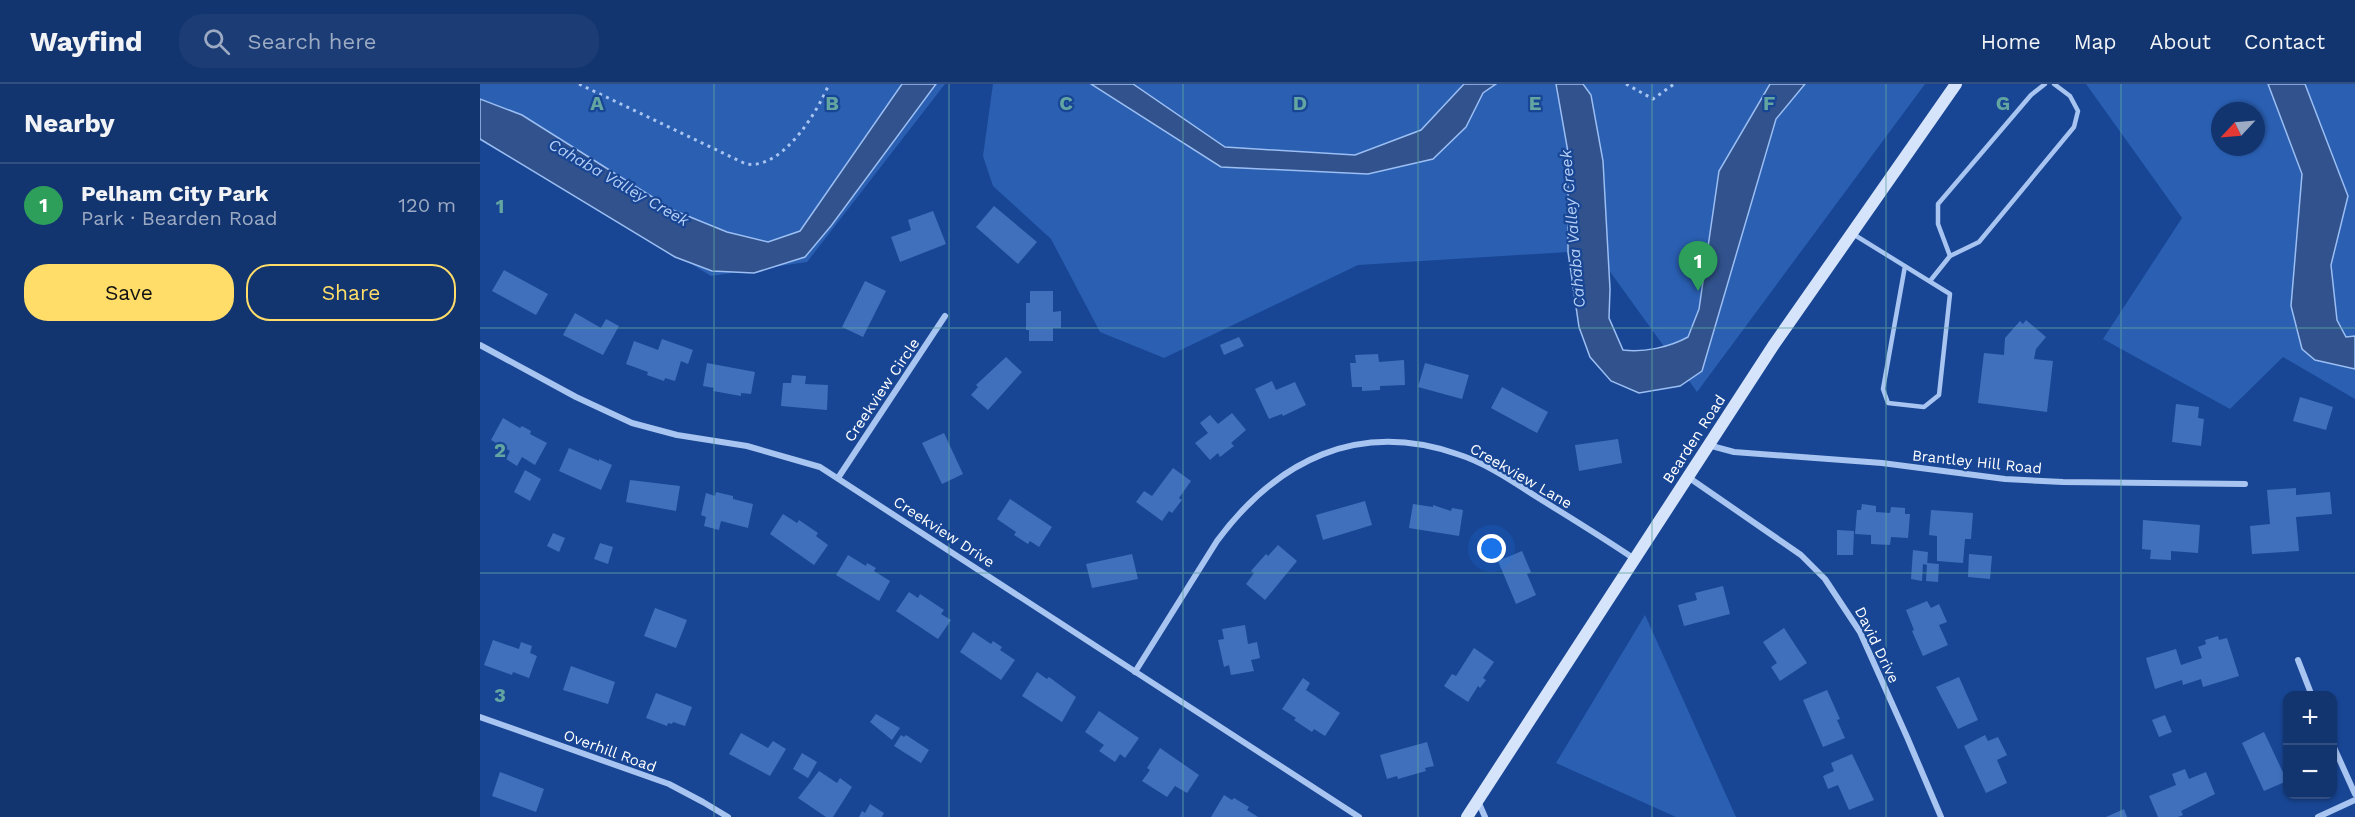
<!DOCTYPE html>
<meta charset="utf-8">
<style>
body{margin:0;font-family:"Work Sans",sans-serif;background:#1b3c74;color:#f1f3f6}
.controls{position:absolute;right:18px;bottom:18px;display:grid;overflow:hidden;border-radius:12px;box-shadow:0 2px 4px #0004}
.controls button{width:54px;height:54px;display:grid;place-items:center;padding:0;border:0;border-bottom:2px solid #314f82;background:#12346f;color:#f1f3f6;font:30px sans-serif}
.compass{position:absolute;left:1731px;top:18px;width:54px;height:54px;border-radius:50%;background:#12346f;box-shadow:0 2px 4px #0004;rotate:244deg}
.you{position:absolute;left:1012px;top:465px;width:21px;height:21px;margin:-15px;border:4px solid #fff;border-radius:50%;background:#1a73e8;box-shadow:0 0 0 9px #1a73e833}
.badge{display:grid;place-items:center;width:39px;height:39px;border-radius:50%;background:#ffdd68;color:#fff;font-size:20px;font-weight:700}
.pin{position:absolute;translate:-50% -50px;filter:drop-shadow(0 2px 3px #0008)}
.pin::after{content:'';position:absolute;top:32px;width:21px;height:18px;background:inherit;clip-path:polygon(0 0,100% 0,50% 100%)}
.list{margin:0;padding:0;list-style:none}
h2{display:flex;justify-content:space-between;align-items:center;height:78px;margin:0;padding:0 24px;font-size:26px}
h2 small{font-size:20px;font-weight:400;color:#9caac3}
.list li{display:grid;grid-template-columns:39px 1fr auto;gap:18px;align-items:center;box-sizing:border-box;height:84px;padding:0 24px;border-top:2px solid #314f82}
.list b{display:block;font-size:22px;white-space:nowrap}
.list p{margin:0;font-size:20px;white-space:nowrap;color:#9caac3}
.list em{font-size:20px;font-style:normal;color:#9caac3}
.actions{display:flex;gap:12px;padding:18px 24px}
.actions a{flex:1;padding:14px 0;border:2px solid #ffdd68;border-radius:24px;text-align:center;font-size:21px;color:#ffdd68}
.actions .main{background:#ffdd68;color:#111}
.icon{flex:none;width:33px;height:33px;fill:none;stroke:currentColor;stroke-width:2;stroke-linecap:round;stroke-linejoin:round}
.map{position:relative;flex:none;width:1875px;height:733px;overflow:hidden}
header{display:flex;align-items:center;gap:36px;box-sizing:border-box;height:84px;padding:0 30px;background:#12346f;border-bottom:2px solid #314f82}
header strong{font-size:28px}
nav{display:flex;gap:33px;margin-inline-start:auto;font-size:21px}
.search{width:420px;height:54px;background:#1b3c74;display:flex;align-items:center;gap:15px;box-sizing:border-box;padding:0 21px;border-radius:24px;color:#9caac3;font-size:22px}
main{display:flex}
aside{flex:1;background:#12346f}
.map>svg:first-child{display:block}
.green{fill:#2a5fb2;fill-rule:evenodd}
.water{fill:#31528c;stroke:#9bbef3;stroke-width:1.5}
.building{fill:#4070bb}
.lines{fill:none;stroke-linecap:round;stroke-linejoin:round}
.path{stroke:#a8c4f0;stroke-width:3;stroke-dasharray:3 4.5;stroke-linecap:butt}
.lane{stroke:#a8c4f0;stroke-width:4.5}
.street{stroke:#a8c4f0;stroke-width:6}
.secondary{stroke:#d6e4fb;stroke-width:12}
.grid{fill:none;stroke:#63a6a1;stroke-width:1.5;stroke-opacity:0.55}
.labels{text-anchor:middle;stroke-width:4.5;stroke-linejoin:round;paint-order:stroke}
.street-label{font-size:15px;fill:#fff;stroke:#184694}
.water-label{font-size:16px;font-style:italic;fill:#b5cff7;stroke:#184694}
.grid-label{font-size:20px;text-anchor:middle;font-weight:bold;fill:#63a6a1;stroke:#184694;stroke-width:4.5;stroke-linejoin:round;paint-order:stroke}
</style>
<header>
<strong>Wayfind</strong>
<div class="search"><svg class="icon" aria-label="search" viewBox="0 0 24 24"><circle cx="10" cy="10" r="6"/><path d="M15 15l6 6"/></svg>Search here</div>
<nav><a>Home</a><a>Map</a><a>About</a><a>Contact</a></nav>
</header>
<main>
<aside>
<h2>Nearby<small></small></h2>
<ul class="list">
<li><span class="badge" style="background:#2e9e5b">1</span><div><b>Pelham City Park</b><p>Park · Bearden Road</p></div><em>120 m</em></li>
</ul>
<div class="actions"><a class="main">Save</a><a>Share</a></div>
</aside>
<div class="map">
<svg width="1875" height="733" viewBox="0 0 1875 733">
<rect width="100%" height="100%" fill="#184694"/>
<!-- green -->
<g class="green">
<path d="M0,0H465L327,178L231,192L16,59L0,55Z"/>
<path d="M513,0H1445L1217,308L1089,131L1088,168L878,181L684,274L620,248L571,155L513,102L503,72Z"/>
<path d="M1606,0H1788L1822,90L1811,222L1822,265L1835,276L1875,285V315L1803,273L1750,325L1623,255L1702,134ZM1740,27H1776V63H1740Z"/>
<path d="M1825,0H1875V252L1866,253L1857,236L1851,181L1868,112Z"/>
<path d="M1165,531L1256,733H1196L1076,679Z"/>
</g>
<!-- water -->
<g class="water">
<path d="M422,0H456L351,142L325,173L274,189L232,187L195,173L0,55V15L42,31L193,126L247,148L288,158L320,147Z"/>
<path d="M611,0H653L745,63L875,71L941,46L984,0H1016L1003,9L986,43L953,75L888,90L741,83Z"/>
<path d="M1076,0H1103L1111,11L1123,77L1130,205L1129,234L1143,266C1163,269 1190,263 1208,253L1219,225L1239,87L1290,0H1325L1296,35L1222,287L1200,302L1159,309L1131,297L1110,273L1099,243L1088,168V68Z"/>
<path d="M1788,0H1825L1868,112L1851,181L1857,236L1866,253L1875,252V285L1835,276L1822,265L1811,222L1822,90Z"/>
</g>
<!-- building -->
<g class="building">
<path d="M514,122L557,158L538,180L496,143Z"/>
<path d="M453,127L466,160L420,178L411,153L431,146L428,136Z"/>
<path d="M24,186L68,210L56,231L12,207Z"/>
<path d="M385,197L406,207L383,253L362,243Z"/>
<path d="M550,207H573V228L581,227V244H573V257H549V246H546V219H550Z"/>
<path d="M95,229L121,244L126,235L139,242L123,271L83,251Z"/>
<path d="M1546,236L1566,253L1556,265L1554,275L1573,277L1567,328L1498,319L1504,269L1524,271L1525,254L1540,237L1543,240Z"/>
<path d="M759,253L764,262L744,271L740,261Z"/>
<path d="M182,255L213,266L208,280L201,277L195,297L185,294L184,297L167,291L168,288L146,280L154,257L178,266Z"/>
<path d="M898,270L899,278L924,276L925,301L900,302V306L882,307V303H872L870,279H876L875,271Z"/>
<path d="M526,273L542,288L508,326L491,311L498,303L496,301Z"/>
<path d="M227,279L275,288L271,310L261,309V312L233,307L234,304L223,302Z"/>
<path d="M945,279L989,291L982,315L938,303Z"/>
<path d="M312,291L326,292L325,300L348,301L347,326L301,322L303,299H311Z"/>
<path d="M792,297L796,306L815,298L826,321L803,332L802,330L789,335L775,305Z"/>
<path d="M1022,303L1068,328L1057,349L1011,324Z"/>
<path d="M1820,313L1853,323L1846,346L1813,337Z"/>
<path d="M1696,320L1719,323L1718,334L1724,335L1721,362L1692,358Z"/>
<path d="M752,329L766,346L751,359L754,362L740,373L738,369L730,376L715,359L728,349L720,339L730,331L738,340Z"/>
<path d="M23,334L40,344L42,342L51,347L50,350L67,359L55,381L42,373L37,382L26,375L30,367L11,356Z"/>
<path d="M464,349L483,390L462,400L442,359Z"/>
<path d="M1138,355L1142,379L1099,387L1095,361Z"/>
<path d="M89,364L119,377V375L132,381L121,406L79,387Z"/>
<path d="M693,384L711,397L699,414L702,416L692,429L689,427L682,437L656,418L664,407L672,412Z"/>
<path d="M45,386L61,395L50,417L34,408Z"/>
<path d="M150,396L200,402L196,427L146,418Z"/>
<path d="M1816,404V411L1850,408L1852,430L1816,433L1819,467L1772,470L1770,442L1790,440L1787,406Z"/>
<path d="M236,408L253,412V415L273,420L268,444L241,437L239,446L224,442L226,433L221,431L226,409L235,412Z"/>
<path d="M530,415L572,443L559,463L550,457L548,460L534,451L536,448L517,435Z"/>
<path d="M885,417L892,441L843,456L836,431Z"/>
<path d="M933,420L953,423V421L971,427L972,424L983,426L979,452L929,444Z"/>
<path d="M1382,420L1396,422V428L1410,429L1411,423L1425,424V430H1430L1428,454L1411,453L1410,461L1391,460V451L1375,450L1377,426H1381Z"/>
<path d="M1451,426L1493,429L1491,455H1485L1483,479L1457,477V452L1449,451Z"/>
<path d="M303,430L317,439L319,436L338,449L336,452L348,461L334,481L290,450Z"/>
<path d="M1663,436L1720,441L1718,469L1691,467V476L1670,475L1671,466L1662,465Z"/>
<path d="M1357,446L1374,447L1373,471H1357Z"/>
<path d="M73,449L85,454L79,468L67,462Z"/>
<path d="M120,459L133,463L128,480L114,475Z"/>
<path d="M798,461L817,477L785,516L766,500L774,489L771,487L786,470L788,472Z"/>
<path d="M1433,466L1448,468L1447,481L1443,480L1442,497L1431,495Z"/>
<path d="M1042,467L1051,488L1047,490L1056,511L1036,520L1018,477Z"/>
<path d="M652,470L658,495L612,504L606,480Z"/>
<path d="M1489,470L1512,472L1510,495L1488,493Z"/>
<path d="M368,471L386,482L387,479L396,484L394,487L410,497L399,517L356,491Z"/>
<path d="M1447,479L1459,480L1458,498L1446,497Z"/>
<path d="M1243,502L1250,530L1204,542L1198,521L1217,516L1215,509Z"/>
<path d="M429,508L438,514L440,510L464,526L461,530L471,536L458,555L416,527Z"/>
<path d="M1447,517L1451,524L1459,520L1467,538L1459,541L1468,561L1443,572L1432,547L1434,546L1426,526Z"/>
<path d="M175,524L207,536L196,564L164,552Z"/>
<path d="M765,541L768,560L777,558L780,574L771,576L774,587L751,591L749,581L744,583L738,556L744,555L742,545Z"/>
<path d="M1304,544L1327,579L1300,597L1291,583L1297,579L1283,558Z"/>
<path d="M493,548L511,560L513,557L522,563L520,566L535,576L521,596L480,568Z"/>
<path d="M1738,552L1739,556L1747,554L1759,592L1723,603L1721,595L1703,601L1702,596L1675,605L1666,574L1696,565L1701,581L1722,574L1718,563L1726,560L1725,556Z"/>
<path d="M13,556L39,565L41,558L52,562L50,569L57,572L49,594L33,588L32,591L4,581Z"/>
<path d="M994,564L1014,578L1003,594L1006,596L1000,604L998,602L988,618L964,602L972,590L976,592Z"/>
<path d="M91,582L135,598L128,620L83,606Z"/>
<path d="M557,588L567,595L569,593L596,613L582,638L542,612Z"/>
<path d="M1479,593L1498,636L1478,645L1456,603Z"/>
<path d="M823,594L830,599L826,606L860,629L845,652L834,645L832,648L814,636L816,634L802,625Z"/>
<path d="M1347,606L1360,635L1357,636L1365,654L1343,663L1323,616Z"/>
<path d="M176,609L212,623L205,642L193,638L192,640L188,639L187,642L166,634Z"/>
<path d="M619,627L659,654L645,674L640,670L635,678L619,667L624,661L605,648Z"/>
<path d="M396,630L420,644L412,656L390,638Z"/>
<path d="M1685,631L1692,648L1679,653L1672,636Z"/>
<path d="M1784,648L1807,697L1784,707L1762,659Z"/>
<path d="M261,649L288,664L293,657L306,665L290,692L249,670Z"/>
<path d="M421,651L424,653L426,651L449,666L441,679L414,662Z"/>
<path d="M1505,651L1508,657L1518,653L1527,671L1517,676L1527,699L1506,709L1484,662Z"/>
<path d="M947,658L954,682L945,684L946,687L918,695L917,692L907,695L900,671Z"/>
<path d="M680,664L719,691L707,709L695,702L687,713L662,697L670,686L667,684Z"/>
<path d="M322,669L337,678L328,694L313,685Z"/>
<path d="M1372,670L1394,716L1369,726L1358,701L1348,705L1343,692L1354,687L1351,679Z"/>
<path d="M1705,685L1709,695L1726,688L1735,710L1701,727L1703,731L1698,733H1678L1669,712L1696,701L1692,690Z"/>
<path d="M339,687L357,699L360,694L372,703L353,733H346L318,714Z"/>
<path d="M20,688L64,705L56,728L12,712Z"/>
<path d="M744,711L752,716L754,714L769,723L767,726L778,733H731Z"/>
<path d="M390,720L404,729L402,733H379L382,727L385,729Z"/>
<path d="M1644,725L1647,733H1626Z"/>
</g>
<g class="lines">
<!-- path -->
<g class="path">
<path d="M99,0L266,80C302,86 337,29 349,0"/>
<path d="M1146,0L1173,15L1194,0"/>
</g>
<!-- lane -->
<g class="lane">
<path d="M1373,150L1470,210L1459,311L1444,323L1408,319L1403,305L1425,182"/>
<path d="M1470,172L1458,140V120L1551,11L1565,0"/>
<path d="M1450,197L1470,172L1499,158L1594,43L1598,27L1590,12L1574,0"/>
</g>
<!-- street -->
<g class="street">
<path d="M0,261L96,313L152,339L197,351L267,362L340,383L879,733"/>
<path d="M1228,361L1254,368L1402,379L1525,395L1583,398L1765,400"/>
<path d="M1208,393L1321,471L1345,495L1380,548L1427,653L1461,733"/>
<path d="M358,394L465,232"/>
<path d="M1818,576L1832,612"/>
<path d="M655,588L737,457C797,376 878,336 977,370C1006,379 1032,397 1057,413C1089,433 1122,453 1153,474"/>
<path d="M0,633L189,700L223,718L248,733"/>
<path d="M1852,659L1875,710"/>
<path d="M998,717L1005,733"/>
<path d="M1838,733L1875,716"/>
</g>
<!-- secondary -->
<path class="secondary" d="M987,733L1293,262L1476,0"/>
</g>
<!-- grid -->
<path class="grid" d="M234,0V733M469,0V733M703,0V733M938,0V733M1172,0V733M1406,0V733M1641,0V733M0,244H1875M0,489H1875"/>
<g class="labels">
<!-- street labels -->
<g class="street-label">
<text transform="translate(402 306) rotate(-56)" y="5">Creekview Circle</text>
<text transform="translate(1214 355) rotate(-57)" y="5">Bearden Road</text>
<text transform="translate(1497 378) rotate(6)" y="5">Brantley Hill Road</text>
<text transform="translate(1041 392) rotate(30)" y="5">Creekview Lane</text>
<text transform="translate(464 448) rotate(33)" y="5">Creekview Drive</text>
<text transform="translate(1397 561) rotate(64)" y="5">David Drive</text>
<text transform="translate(130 667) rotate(20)" y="5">Overhill Road</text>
</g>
<!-- water labels -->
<g class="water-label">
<text transform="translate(139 98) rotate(30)" y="6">Cahaba Valley Creek</text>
<text transform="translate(1092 145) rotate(-95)" y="6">Cahaba Valley Creek</text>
</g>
</g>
<g class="grid-label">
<text x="117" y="26">A</text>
<text x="352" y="26">B</text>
<text x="586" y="26">C</text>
<text x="820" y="26">D</text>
<text x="1055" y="26">E</text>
<text x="1289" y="26">F</text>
<text x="1523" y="26">G</text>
<text x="20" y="129">1</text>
<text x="20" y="373">2</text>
<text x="20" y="618">3</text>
</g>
</svg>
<div class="controls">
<button>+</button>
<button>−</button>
</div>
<svg class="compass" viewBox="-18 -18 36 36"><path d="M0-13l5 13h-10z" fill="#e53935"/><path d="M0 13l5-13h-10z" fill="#9caac3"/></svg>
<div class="you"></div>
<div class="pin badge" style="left:1218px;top:207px;background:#2e9e5b">1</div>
</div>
</main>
